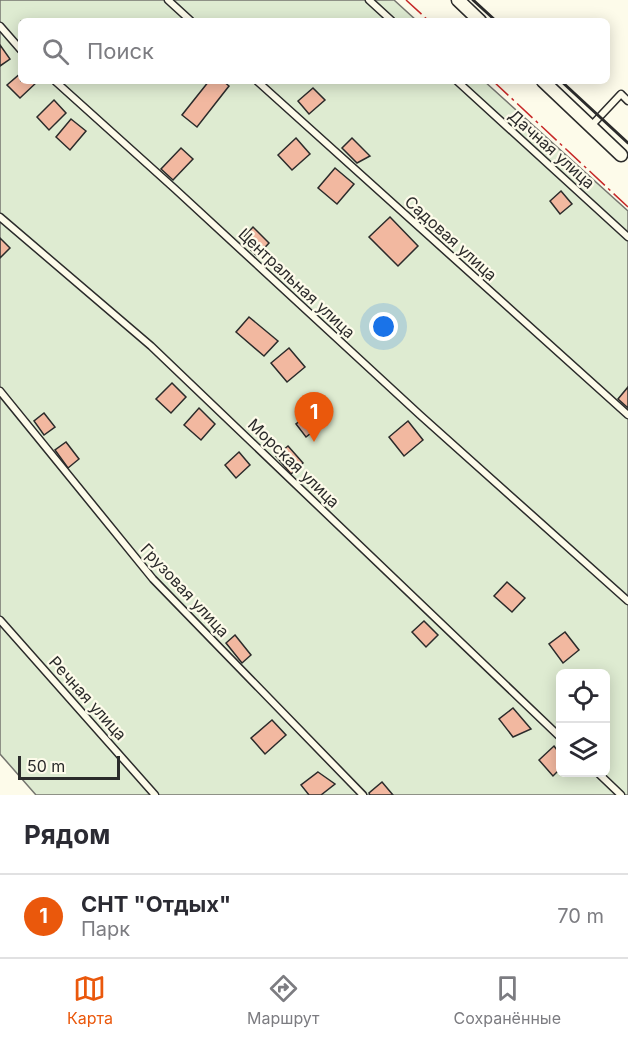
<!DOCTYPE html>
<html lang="ru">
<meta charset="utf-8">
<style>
body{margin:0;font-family:Inter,sans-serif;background:#f2f2f3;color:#2b2b33}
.controls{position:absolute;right:18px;bottom:18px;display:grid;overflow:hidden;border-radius:9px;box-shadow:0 3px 15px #0003}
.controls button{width:54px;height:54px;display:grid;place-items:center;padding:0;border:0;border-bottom:2px solid #e1e1e2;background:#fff;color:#2b2b33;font:30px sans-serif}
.scale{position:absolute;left:18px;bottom:15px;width:102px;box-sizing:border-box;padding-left:6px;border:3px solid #2b2b2b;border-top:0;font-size:16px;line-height:21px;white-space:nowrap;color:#2b2b2b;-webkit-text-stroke:4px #fdfbea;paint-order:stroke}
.you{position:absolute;left:384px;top:327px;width:21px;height:21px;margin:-15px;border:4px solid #fff;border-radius:50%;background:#1a73e8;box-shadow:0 0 0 9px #1a73e833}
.badge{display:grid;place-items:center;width:39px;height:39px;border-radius:50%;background:#ea580c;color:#fff;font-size:20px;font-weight:700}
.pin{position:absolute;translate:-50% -50px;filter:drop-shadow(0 2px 3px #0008)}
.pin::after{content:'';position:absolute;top:32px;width:21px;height:18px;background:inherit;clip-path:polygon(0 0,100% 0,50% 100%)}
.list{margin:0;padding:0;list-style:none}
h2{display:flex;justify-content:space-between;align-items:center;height:78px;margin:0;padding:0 24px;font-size:26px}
h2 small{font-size:20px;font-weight:400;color:#7c7c81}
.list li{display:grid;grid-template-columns:39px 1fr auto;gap:18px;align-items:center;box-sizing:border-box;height:84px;padding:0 24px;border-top:2px solid #e1e1e2}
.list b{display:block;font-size:22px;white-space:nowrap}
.list p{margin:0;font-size:20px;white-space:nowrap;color:#7c7c81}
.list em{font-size:20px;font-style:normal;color:#7c7c81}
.icon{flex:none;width:33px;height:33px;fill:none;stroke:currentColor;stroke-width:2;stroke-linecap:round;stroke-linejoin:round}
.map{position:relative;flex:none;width:628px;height:795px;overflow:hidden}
.search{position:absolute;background:#fff;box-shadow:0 3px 15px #0003;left:18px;right:18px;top:18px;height:66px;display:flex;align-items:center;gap:15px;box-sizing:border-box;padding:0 21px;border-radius:9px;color:#7c7c81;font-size:22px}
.sheet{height:162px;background:#fff}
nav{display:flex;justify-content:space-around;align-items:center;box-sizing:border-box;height:84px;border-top:2px solid #e1e1e2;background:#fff;font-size:16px;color:#7c7c81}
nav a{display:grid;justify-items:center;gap:3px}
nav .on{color:#ea580c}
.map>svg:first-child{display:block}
.green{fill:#deebd1;stroke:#74746e;stroke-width:1.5;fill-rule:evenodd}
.building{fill:#f2b8a0;stroke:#2b2b2b;stroke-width:1.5}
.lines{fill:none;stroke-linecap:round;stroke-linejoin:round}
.service-casing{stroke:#2b2b2b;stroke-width:9}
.minor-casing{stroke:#2b2b2b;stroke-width:15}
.service{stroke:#fdfbea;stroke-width:6}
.minor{stroke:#fdfbea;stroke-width:12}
.wall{stroke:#2b2b2b;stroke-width:3}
.power{stroke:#c62828;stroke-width:1.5;stroke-dasharray:21 4.5 3 4.5;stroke-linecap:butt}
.labels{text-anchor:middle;stroke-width:4.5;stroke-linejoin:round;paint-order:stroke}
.street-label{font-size:16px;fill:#2b2b2b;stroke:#fdfbea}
</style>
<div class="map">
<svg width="628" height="795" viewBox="0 0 628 795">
<rect width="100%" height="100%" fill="#fdfbea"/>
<!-- green -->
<path class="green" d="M0,0H394L417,21H21V81H484L628,211V795H36L0,754ZM560,674H606V772H560Z"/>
<!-- building -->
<g class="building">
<path d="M0,45L10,59L0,66Z"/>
<path d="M21,73V81L37,82L20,98L7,85Z"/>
<path d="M209,81H223L229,86L197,127L182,115Z"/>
<path d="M313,88L325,100L309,114L298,101Z"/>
<path d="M54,100L66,113L49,130L37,117Z"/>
<path d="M71,119L86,131L70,150L56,137Z"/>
<path d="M296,138L310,154L292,170L278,155Z"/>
<path d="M352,138L370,156L357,163L342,148Z"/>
<path d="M181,148L193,159L173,180L161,169Z"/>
<path d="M335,168L354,184L337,204L318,188Z"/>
<path d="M561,191L572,204L560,214L550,201Z"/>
<path d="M390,217L418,246L398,266L369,237Z"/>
<path d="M253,227L269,243L257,256L241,240Z"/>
<path d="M0,238L10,248L0,258Z"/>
<path d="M249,317L278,341L264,356L236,332Z"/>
<path d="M289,348L305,367L287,382L271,363Z"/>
<path d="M172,383L186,397L171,413L156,399Z"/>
<path d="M628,387V408L618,399Z"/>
<path d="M320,406L329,419L306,437L296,424Z"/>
<path d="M199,408L215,424L201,440L184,425Z"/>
<path d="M44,413L55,427L44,435L34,421Z"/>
<path d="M408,421L423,440L404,456L389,437Z"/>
<path d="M66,442L79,459L68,468L55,450Z"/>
<path d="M288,446L303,463L291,474L276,456Z"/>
<path d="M239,452L250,465L236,478L225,465Z"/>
<path d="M507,582L525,598L512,612L494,596Z"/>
<path d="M424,621L438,635L426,647L412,632Z"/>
<path d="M565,632L579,650L563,663L549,644Z"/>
<path d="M235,635L251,655L242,663L226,643Z"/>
<path d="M513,708L531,729L513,737L499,719Z"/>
<path d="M272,720L286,735L265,754L251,738Z"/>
<path d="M554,746L560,754V769L553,776L539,760Z"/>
<path d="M318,772L335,784L321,795H309L301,785Z"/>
<path d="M382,782L393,795H370L369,793Z"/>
</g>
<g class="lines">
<defs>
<g id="service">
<path d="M168,0L191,21"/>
<path d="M369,0L392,21"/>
<path d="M0,26L21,50"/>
<path d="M55,81L175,189L420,415L628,601"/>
<path d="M257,81L628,415"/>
<path d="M457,81L628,237"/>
<path d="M591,126L621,94L628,101"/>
<path d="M0,217L151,346L560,737"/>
<path d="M0,391L153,579L363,795"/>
<path d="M0,620L155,795"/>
<path d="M597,772L621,795"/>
</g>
<g id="minor">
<path d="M458,0L480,21"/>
<path d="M543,81L621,155"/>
</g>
</defs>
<!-- service casing -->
<use href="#service" class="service-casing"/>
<!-- minor casing -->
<use href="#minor" class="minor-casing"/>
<!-- service -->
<use href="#service" class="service"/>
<!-- minor -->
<use href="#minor" class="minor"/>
<!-- wall -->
<g class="wall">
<path d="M473,0L496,21"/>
<path d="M561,81L628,143"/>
</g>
<!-- power -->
<g class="power">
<path d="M406,0L429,21"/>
<path d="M493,81L628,207"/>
</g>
</g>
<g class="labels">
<!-- street labels -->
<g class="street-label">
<text transform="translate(552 149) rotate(42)" y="6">Дачная улица</text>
<text transform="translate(451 238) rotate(42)" y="6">Садовая улица</text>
<text transform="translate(297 283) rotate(43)" y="6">Центральная улица</text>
<text transform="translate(294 463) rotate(44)" y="6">Морская улица</text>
<text transform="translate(185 590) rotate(47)" y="6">Грузовая улица</text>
<text transform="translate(88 698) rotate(48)" y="6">Речная улица</text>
</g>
</g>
</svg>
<div class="controls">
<button><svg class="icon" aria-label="locate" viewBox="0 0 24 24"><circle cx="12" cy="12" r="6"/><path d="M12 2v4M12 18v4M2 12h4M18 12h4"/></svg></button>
<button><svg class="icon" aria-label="layers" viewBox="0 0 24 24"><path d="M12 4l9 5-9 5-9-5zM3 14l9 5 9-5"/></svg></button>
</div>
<div class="scale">50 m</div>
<div class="you"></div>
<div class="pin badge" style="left:314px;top:442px">1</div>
<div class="search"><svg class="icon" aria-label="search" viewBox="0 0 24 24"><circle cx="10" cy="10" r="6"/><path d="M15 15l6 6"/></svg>Поиск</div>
</div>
<section class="sheet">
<h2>Рядом<small></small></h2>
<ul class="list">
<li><span class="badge">1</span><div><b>СНТ &quot;Отдых&quot;</b><p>Парк</p></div><em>70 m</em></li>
</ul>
</section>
<nav>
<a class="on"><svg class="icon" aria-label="map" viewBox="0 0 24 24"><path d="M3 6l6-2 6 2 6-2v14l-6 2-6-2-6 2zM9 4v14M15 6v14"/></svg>Карта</a>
<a><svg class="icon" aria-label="directions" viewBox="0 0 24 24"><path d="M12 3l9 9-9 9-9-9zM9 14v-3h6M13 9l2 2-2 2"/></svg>Маршрут</a>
<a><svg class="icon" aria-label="saved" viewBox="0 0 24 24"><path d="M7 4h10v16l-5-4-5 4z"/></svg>Сохранённые</a>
</nav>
